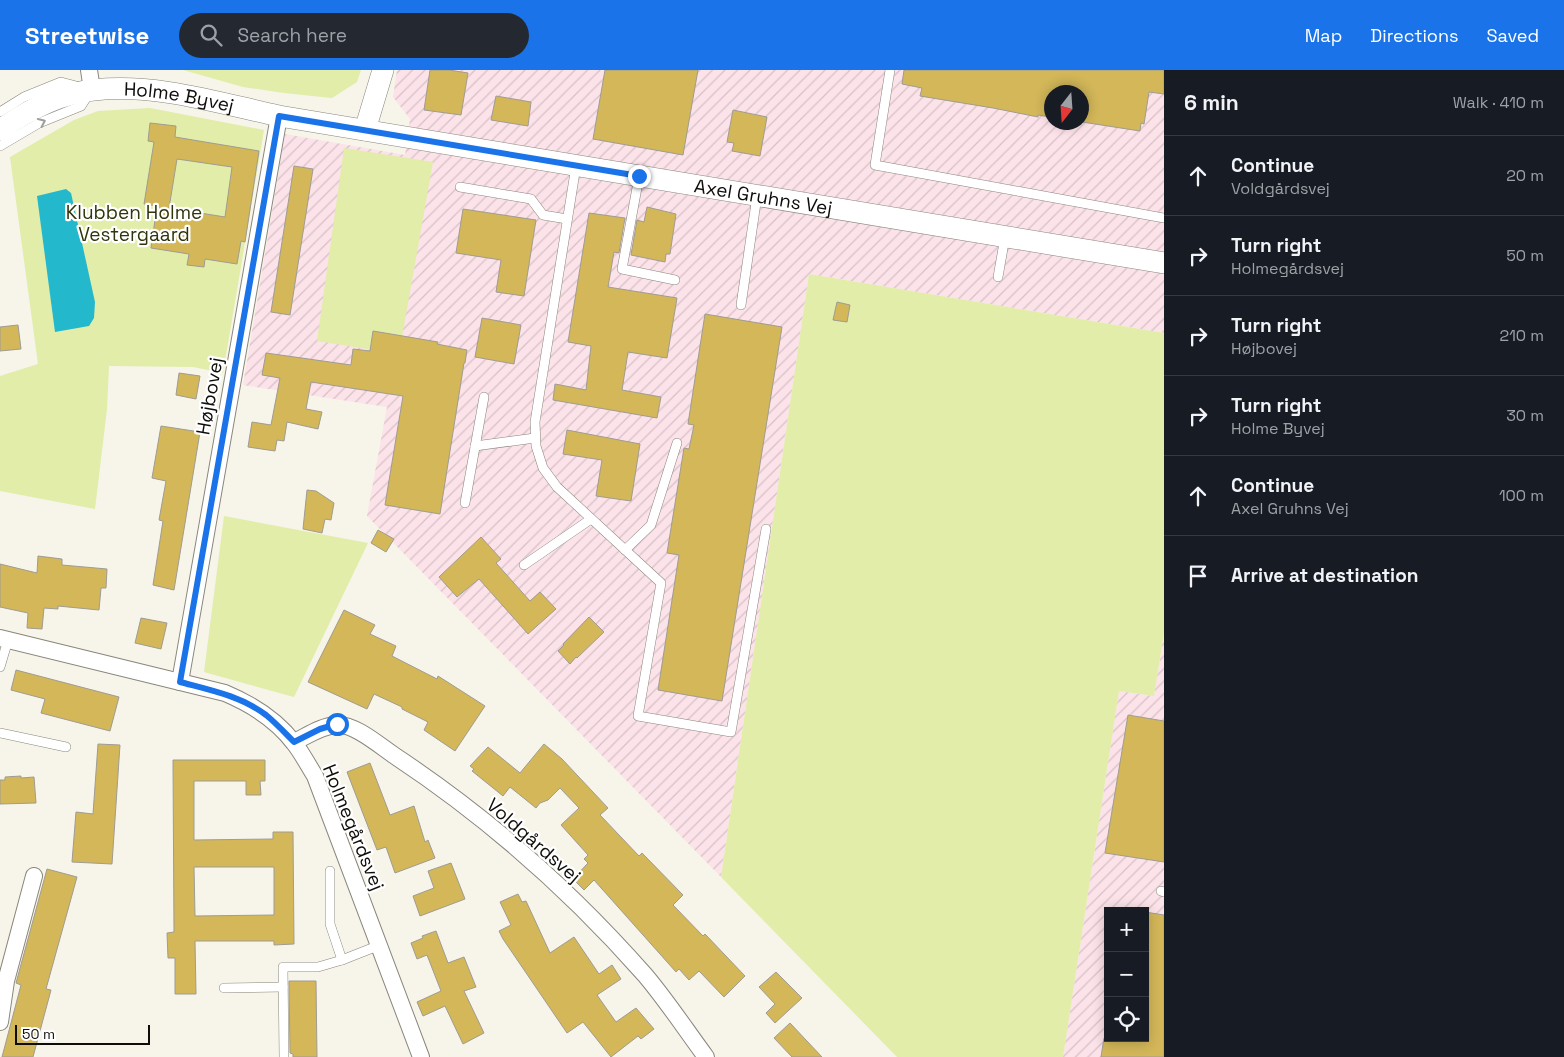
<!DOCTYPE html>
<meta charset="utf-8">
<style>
body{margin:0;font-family:"Space Grotesk",sans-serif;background:#242831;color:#f1f3f6}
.controls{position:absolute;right:15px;bottom:15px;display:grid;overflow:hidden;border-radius:0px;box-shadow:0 2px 12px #0003}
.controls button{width:45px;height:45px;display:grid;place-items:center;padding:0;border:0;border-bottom:1px solid #363941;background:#171b24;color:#f1f3f6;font:25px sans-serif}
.compass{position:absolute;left:1044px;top:15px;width:45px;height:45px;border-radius:50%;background:#171b24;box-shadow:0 2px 12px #0003;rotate:197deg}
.scale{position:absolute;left:15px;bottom:12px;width:135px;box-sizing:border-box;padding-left:5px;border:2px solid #0e0d0a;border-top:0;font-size:14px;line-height:18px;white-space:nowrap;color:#0e0d0a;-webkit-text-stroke:4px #fff;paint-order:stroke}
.stop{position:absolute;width:15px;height:15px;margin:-11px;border:4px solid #1a73e8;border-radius:50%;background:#fff}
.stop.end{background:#1a73e8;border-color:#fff;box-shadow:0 1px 5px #0008}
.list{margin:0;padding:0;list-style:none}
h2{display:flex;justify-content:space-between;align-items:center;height:65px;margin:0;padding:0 20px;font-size:21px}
h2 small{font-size:16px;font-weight:400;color:#9ea1a6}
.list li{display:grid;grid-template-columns:32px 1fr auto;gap:15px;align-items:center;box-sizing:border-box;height:80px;padding:0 20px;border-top:1px solid #363941}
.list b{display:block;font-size:19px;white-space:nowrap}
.list p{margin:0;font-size:16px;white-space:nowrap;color:#9ea1a6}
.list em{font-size:16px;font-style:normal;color:#9ea1a6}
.icon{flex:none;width:28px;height:28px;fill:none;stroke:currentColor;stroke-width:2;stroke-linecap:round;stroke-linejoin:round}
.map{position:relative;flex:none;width:1164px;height:987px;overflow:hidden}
header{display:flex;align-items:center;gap:30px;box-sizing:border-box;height:70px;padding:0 25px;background:#1a73e8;color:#fff}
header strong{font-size:24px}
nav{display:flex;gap:28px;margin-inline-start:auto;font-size:18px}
.search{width:350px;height:45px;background:#242831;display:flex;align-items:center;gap:12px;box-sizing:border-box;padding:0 18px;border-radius:28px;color:#9ea1a6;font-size:19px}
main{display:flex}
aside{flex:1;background:#171b24}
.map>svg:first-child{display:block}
.industrial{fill:url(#industrial-furrows);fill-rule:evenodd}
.green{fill:#e1eda9}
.water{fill:#24b8cd}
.building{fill:#d3b759;stroke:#9f9c92;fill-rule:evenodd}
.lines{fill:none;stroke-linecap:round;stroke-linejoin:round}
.service-casing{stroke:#89867c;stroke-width:10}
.minor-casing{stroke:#89867c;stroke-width:18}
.tertiary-casing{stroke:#89867c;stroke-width:22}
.service{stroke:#fff;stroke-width:9}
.minor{stroke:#fff;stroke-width:16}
.tertiary{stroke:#fff;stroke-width:21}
.oneway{stroke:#9f9e9d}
.route{stroke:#1a73e8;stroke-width:6}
.labels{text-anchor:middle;stroke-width:4.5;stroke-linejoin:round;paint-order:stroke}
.street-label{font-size:19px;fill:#0e0d0a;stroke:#fff}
.park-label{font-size:19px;fill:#2f350d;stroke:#fff}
</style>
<header>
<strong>Streetwise</strong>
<div class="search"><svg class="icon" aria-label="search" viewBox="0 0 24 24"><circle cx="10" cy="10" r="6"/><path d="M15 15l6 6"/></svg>Search here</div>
<nav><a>Map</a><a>Directions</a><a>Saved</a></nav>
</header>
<main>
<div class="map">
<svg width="1164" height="987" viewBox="0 0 1164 987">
<defs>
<pattern id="industrial-furrows" width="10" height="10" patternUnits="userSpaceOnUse" patternTransform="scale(1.25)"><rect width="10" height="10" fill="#fce2e9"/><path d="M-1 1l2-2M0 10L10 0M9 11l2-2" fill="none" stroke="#d7c1c6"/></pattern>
</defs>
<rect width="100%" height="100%" fill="#f7f4e9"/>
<!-- industrial -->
<g class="industrial">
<path d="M397,0H1164V263L809,204L721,807L367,446L387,337L243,315L285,64L405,85L410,49L393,27ZM1052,22H1082V52H1052Z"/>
<path d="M1164,563V987H1063L1119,621L1154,626ZM1108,841H1145V968H1108Z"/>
</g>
<!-- green -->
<g class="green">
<path d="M183,0H361L357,12L332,28L284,23L243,17Z"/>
<path d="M150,38L264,60L223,303L193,297L109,296L107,339L95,439L0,421V306L38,294L10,87L74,50L98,41Z"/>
<path d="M344,78L433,92L399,284L317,271Z"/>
<path d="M809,204L1164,263V563L1154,626L1119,621L1063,987H897L721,807Z"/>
<path d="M224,446L368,473L294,627L204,602Z"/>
</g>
<!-- water -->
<path class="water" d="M66,119L71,123L95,232L94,248L89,256L55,262L37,126Z"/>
<!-- building -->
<g class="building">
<path d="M430,0H449L468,3L461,45L424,40Z"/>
<path d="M605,0H698L683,85L593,69Z"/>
<path d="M904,0H1164V24L1149,22L1144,54L1141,53L1140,61L1082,52V22H1052L1050,47L1038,45V47L993,38L920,26L922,18L902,14Z"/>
<path d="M496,26L531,32L528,56L491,50Z"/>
<path d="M733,40L767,47L760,86L732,81L734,73L727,72Z"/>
<path d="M150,53L176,56L175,67L259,81L245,172L241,171L237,194L205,189L204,197L187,195L189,184L151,178L157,136L144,134L154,72L148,71ZM177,89L232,97L225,147L169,138Z"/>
<path d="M294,96L313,99L290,245L271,242Z"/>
<path d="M647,137L676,144L670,184H666L665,192L631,185L637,150L644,152Z"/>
<path d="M463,139L536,150L524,226L496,222L501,190L456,183Z"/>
<path d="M589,143L625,148L619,183L614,182L608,217L677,228L667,288L628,282L622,320L661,327L657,348L553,330L555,314L586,320L591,276L568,272Z"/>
<path d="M837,232L850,235L847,252L833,250Z"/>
<path d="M705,244L782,257L722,631L658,620L679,485L667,483L684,378L689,379L694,355L688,354Z"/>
<path d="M482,248L521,255L514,294L475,287Z"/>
<path d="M18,255L21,279L0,281V257Z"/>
<path d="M373,261L438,272L437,274L467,280L465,293H464L440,444L385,435L403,326L311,312L306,339L322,342L318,359L287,352L284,371L277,370L275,381L248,377L252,352L271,355L280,308L262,305L266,283L351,295L353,279L370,281Z"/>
<path d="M179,303L200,306L196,329L176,325Z"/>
<path d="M161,356L200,362L174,520L153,515L163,451L159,450L166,411L152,408Z"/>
<path d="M567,360L640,374L631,431L596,426L602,390L563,384Z"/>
<path d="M307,420L316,421L334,433L331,450L325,449L322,463L303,459Z"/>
<path d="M378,460L394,469L386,482L371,473Z"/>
<path d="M481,467L501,489L496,493L530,531L540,522L556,539L528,564L479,509L457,527L439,507Z"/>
<path d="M38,486L62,489V495L107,499L106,518H101L99,540L58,536V539L44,538L42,559L27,558L28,543L0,537V494L37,503Z"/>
<path d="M344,540L375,555L370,564L396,576L392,586L437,609L438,606L485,636L455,681L424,660L428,652L402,639V637L374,624L367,639L308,612Z"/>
<path d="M589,547L604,562L577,588L576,587L570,594L558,581L564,575L563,574Z"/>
<path d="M141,548L167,553L161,579L135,573Z"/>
<path d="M16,600L119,627L110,661L41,643L45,629L11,620Z"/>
<path d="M1128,645L1164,651V792L1105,783Z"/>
<path d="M98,674L120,675L112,794L72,792L76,742L93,744Z"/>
<path d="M544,674L562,689L608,738L600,745L639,786L642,783L683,825L673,835L703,866L705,864L745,906L724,927L699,901L689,910L679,899L676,902L594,810L584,820L573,809L588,793L584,789L588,785L561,755L579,738L560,718L548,730L540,733L536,738L510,717L503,726L472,701L474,699L470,696L488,677L520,703Z"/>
<path d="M173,690H265V711H260L261,725H246V711H194V770L273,769V762H293L294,874L274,875V871H195L196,924H175V888H168L167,863L174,862ZM194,797H274V845L195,846Z"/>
<path d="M370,693L390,745L414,736L425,772L428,770L435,788L395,803L386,777L377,780L347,702Z"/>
<path d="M21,706V708L34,707L36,733L0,734V710H5V707Z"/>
<path d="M451,793L465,829L420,846L413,826L434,818L428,801Z"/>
<path d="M47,799L77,807L46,919L51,920L33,987H2L21,915L16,913Z"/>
<path d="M518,824L522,832L526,831L550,883L574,867L599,904L612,895L621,909L597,925L616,952L636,938L654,959L641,969L638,966L611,987L583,952L567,963L503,869L499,861L511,855L500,832Z"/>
<path d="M1145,842L1164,845V987H1101L1104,968H1145Z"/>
<path d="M436,861L448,893L464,887L476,917L464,921L484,963L463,974L445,936L423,946L417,932L441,921L427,885L417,889L411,873L423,868L422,866Z"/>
<path d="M776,902L802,928L775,953L766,943L775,934L759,917Z"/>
<path d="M289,911H316L317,987H293V984L290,983Z"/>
<path d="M790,953L822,987H792L774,968Z"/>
</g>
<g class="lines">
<defs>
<g id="service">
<path d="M890,0L875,95L1164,148"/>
<path d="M0,42L24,27L61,12L80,17"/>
<path d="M0,76L39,53L81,36L90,22"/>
<path d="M576,96L535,352L536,376L543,398L557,417L661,513L638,646L731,662L766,459"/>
<path d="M639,107L622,199L675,210"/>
<path d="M460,117L531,129L543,145L567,149"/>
<path d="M998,207L1005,167"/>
<path d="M741,235L757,126"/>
<path d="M475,376L535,368"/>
<path d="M465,433L484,327"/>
<path d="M625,480L651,455L677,373"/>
<path d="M524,495L591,449"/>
<path d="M0,597L8,570"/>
<path d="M0,663L66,677"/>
<path d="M330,801V854L342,890"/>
<path d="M1161,821L1164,822"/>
<path d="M224,918L283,917"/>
<path d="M284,987L283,897H318L342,890L380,875"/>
</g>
<g id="minor">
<path d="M89,0L92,20"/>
<path d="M0,568L225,623C251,634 276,649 294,673C302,683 308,695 315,706L421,987"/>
<path d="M180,612L279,46"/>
<path d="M294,672C307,666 321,656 336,655C354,653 380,676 395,686C487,747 572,822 645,905C667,931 686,960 706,987"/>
<path d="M0,952L6,911L34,806"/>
</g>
<g id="tertiary">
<path id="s1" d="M0,60C28,40 60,23 94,20C156,13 219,33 279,46L1164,193"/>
<path d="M365,60L383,0"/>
</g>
</defs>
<!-- service casing -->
<use href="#service" class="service-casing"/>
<!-- minor casing -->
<use href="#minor" class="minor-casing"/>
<!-- tertiary casing -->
<use href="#tertiary" class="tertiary-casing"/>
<!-- service -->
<use href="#service" class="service"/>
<!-- minor -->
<use href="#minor" class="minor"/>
<!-- tertiary -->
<use href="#tertiary" class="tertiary"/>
</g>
<!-- one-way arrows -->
<defs><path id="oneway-chevron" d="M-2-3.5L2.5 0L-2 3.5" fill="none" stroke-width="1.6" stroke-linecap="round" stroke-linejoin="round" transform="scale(1.25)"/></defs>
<use class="oneway" href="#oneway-chevron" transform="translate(42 52) rotate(-25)"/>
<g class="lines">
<!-- route -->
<path class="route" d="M337,654L320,659L294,672C285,663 276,653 266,645C241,626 210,620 180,612L279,46L639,106"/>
</g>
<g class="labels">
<!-- street labels -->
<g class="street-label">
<text dy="7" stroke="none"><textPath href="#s1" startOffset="189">Holme Byvej</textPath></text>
<text dy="7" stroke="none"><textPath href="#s1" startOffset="782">Axel Gruhns Vej</textPath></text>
<text transform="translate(209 326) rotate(-80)" y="7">Højbovej</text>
<text transform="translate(354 757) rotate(68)" y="7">Holmegårdsvej</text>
<text transform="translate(534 770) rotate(41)" y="7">Voldgårdsvej</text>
</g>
<!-- park labels -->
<g class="park-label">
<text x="134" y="149">Klubben Holme<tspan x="134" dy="22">Vestergaard</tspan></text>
</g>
</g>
</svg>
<div class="controls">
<button>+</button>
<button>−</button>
<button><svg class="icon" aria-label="locate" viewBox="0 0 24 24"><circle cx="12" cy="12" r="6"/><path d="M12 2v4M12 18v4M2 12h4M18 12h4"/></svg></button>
</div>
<svg class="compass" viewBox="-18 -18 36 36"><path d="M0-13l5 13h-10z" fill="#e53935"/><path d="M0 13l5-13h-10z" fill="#9ea1a6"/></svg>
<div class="scale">50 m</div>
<div class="stop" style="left:337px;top:654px"></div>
<div class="stop end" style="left:639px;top:106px"></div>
</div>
<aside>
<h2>6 min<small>Walk · 410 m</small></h2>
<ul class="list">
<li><svg class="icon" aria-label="ahead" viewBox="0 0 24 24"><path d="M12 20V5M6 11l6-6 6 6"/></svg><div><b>Continue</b><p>Voldgårdsvej</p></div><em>20 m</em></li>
<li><svg class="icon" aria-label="right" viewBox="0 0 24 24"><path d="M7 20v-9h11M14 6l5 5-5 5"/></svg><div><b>Turn right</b><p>Holmegårdsvej</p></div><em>50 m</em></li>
<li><svg class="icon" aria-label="right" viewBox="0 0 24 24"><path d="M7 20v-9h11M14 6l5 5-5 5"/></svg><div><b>Turn right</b><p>Højbovej</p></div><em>210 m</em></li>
<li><svg class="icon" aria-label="right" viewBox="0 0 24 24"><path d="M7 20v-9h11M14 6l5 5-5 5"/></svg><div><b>Turn right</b><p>Holme Byvej</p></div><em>30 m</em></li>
<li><svg class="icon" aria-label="ahead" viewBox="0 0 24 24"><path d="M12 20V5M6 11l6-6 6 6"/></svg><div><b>Continue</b><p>Axel Gruhns Vej</p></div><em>100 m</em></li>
<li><svg class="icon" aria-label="arrive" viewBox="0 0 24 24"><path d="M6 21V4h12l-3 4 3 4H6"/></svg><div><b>Arrive at destination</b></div></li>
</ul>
</aside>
</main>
